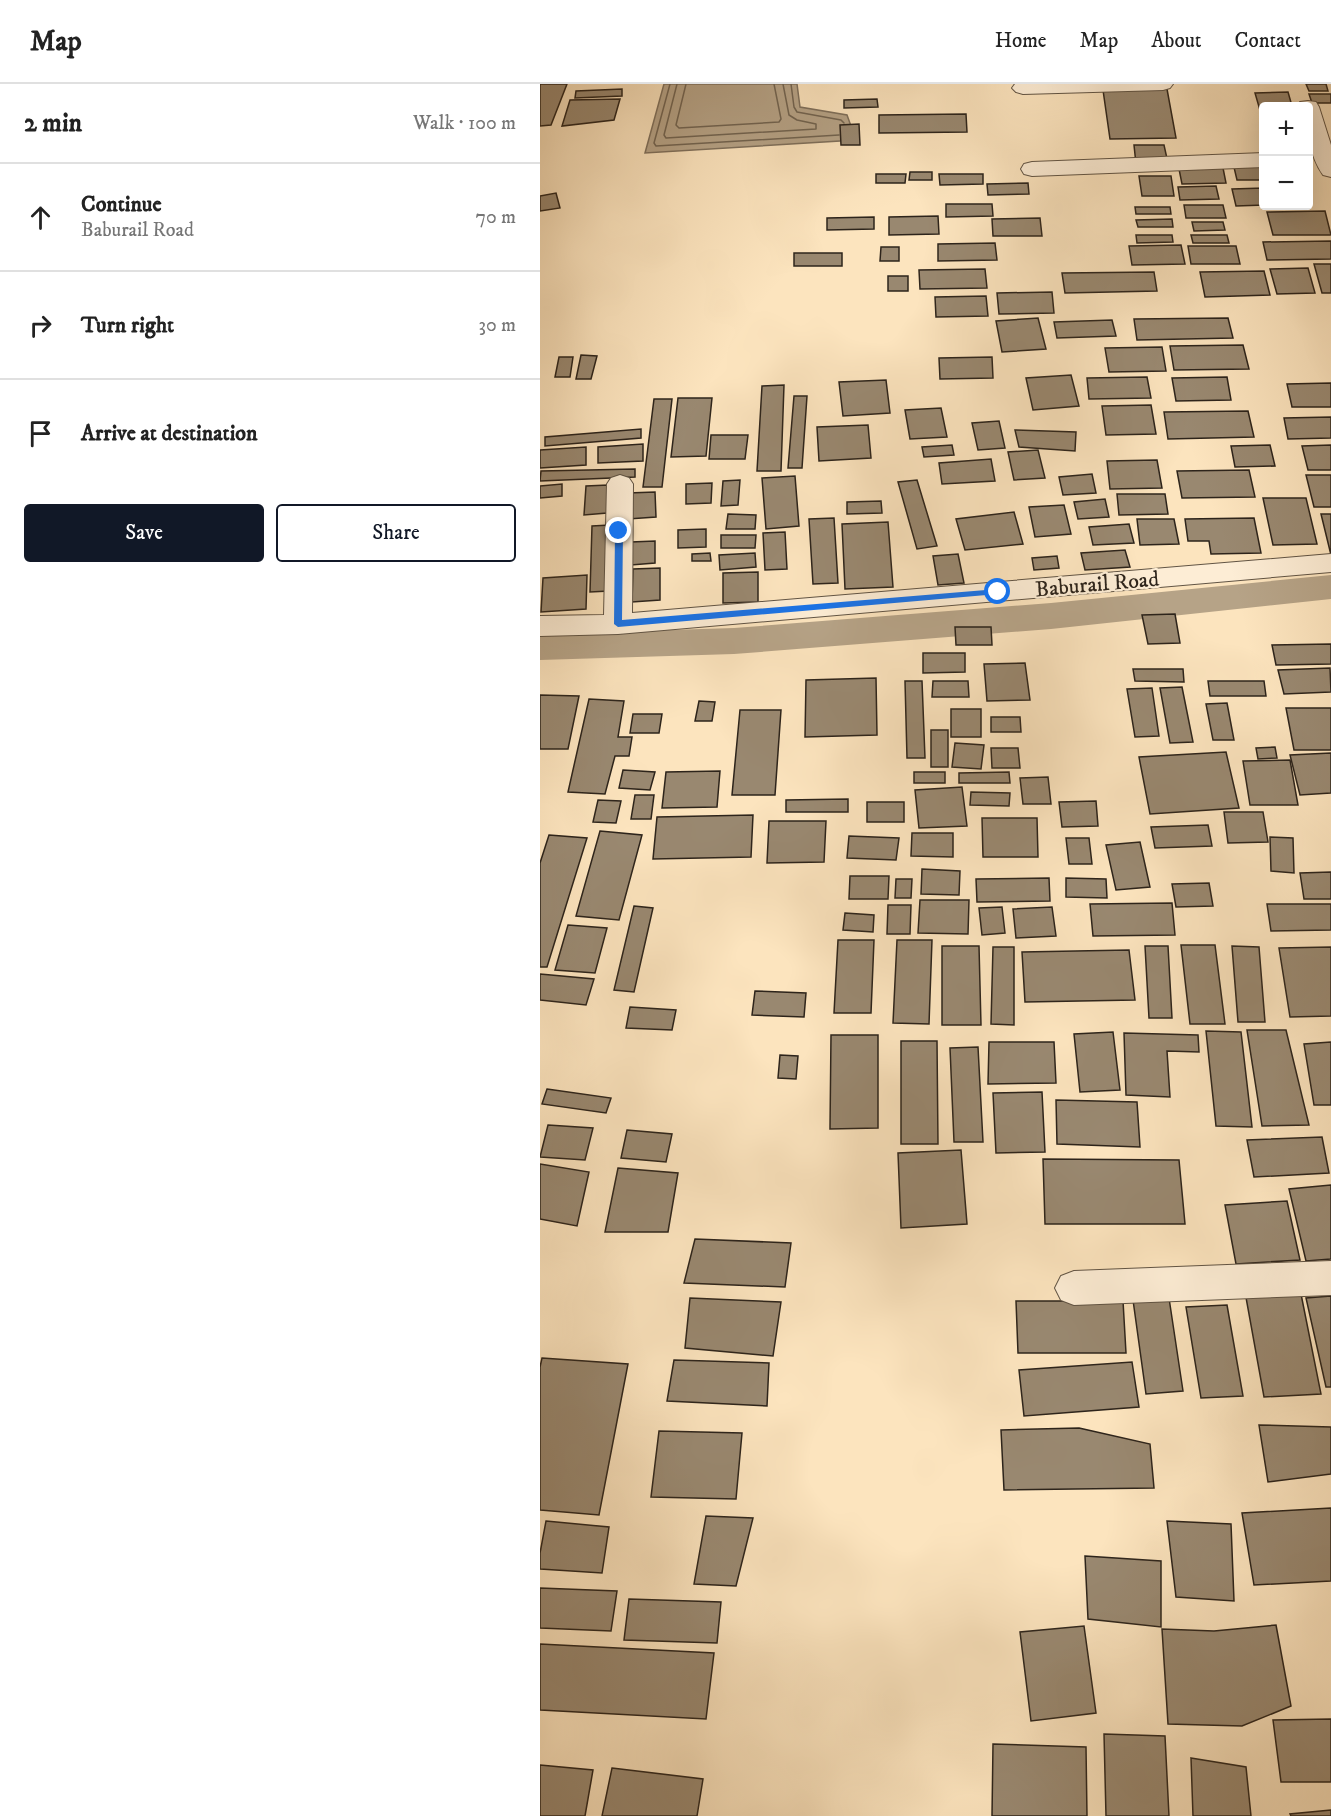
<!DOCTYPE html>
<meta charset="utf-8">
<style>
body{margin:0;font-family:"IM FELL DW Pica",serif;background:#f2f2f2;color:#222}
.controls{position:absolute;right:18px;top:18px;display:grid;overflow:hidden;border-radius:6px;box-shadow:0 6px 24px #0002}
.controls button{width:54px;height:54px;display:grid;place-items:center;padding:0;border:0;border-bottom:2px solid #e0e0e0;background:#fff;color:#222;font:30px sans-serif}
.stop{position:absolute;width:18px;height:18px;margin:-14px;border:4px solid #1a73e8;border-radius:50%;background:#fff}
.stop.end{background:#1a73e8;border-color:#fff;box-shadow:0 2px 6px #0008}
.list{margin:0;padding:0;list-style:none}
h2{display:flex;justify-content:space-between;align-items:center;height:78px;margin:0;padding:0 24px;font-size:26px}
h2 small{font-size:20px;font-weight:400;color:#767676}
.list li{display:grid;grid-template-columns:39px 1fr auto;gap:18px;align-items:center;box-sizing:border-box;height:108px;padding:0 24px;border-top:2px solid #e0e0e0}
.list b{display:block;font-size:22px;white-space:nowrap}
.list p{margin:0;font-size:20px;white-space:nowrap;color:#767676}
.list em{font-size:20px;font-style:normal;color:#767676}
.actions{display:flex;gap:12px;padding:18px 24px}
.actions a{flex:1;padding:14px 0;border:2px solid #111827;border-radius:6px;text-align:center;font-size:21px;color:#111827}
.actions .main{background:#111827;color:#fff}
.icon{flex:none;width:33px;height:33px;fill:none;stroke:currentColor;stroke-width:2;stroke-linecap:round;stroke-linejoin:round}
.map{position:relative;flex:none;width:791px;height:1732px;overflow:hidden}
header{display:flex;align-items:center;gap:36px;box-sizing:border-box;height:84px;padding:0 30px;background:#fff;border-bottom:2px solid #e0e0e0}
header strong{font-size:28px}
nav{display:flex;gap:33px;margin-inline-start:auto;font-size:21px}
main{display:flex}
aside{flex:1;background:#fff}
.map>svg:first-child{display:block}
.water{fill:#b6a387;stroke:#7f705c;stroke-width:1.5}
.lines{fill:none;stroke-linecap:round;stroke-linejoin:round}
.shore{stroke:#726451;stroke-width:1.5}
.canal{fill:#b6a387;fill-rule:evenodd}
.building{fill:#998870;stroke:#2d241b;stroke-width:1.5}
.minor-casing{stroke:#615444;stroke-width:2}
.minor{fill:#fdedd5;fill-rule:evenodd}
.route{fill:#1a73e8}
.labels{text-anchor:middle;stroke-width:4.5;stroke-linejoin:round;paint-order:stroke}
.street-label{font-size:22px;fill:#2d241b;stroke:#fdedd5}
</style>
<header>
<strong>Map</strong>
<nav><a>Home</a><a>Map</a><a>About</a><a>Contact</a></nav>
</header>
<main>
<aside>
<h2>2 min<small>Walk · 100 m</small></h2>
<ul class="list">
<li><svg class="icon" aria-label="ahead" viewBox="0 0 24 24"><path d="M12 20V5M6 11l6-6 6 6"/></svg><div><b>Continue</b><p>Baburail Road</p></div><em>70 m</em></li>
<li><svg class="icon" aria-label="right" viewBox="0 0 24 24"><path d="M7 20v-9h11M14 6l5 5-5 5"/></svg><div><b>Turn right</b></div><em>30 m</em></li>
<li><svg class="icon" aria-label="arrive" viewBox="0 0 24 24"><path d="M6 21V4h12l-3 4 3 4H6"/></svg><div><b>Arrive at destination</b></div></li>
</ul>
<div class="actions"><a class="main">Save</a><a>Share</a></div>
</aside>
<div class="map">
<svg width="791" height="1732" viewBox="0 0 791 1732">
<rect width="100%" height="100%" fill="#fce4be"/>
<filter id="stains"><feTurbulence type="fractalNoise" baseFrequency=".00333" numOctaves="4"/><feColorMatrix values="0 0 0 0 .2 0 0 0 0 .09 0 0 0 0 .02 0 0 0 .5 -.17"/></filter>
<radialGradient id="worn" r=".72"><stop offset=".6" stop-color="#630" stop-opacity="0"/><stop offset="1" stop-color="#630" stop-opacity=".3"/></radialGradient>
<!-- water -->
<path class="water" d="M124,0H257L260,23L307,31L316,56L105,69Z"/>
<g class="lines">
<!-- shore -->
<g class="shore">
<path d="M130,0L114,59L116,62L299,51"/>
<path d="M137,0L124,51L126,54L276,45V40L257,36L249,31L243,0"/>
<path d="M146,0L136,41L139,44L239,38L241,35L234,0"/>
<path d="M251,0L254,23L257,28L301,36L304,39"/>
</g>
<!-- canal -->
<path class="canal" d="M791,491V515L511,545L194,570L0,576V550L194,544L511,519Z"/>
</g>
<!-- building -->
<g class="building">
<path d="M0,0H27L11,41L0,42Z"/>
<path d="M766,0H786L788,7H769Z"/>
<path d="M82,5V12L35,14L36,7Z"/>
<path d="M627,5L636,54L570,55L563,6Z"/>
<path d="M748,8L752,22H724V40L715,9Z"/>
<path d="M769,10H791V19H772Z"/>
<path d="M80,15L74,36L22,42L30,16Z"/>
<path d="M337,15L338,23L304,24V16Z"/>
<path d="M426,30L427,48L339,49V31Z"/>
<path d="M319,40L320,61H301L300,41Z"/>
<path d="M594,61H624L628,79L596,80Z"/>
<path d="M693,79H724V96H697Z"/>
<path d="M683,84L686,99L642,100L639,85Z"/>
<path d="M370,88H392V96H369Z"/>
<path d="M336,90H366L365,99H336Z"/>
<path d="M399,90H443V100L400,101Z"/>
<path d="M599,92H631L634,112H602Z"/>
<path d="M488,99L489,110L448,111L447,100Z"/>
<path d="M676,102L679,115L640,116L638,103Z"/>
<path d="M724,104V121L696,122L692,105Z"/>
<path d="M16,109L20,124L0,127V112Z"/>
<path d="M406,120H452L453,132L406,133Z"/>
<path d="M644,121H683L686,134H646Z"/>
<path d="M595,123H630L631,130H596Z"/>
<path d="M785,127L791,151H733L727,128Z"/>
<path d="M398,132L399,150L349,151V133Z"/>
<path d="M334,133V145L287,146V134Z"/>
<path d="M500,134L502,152H453L452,135Z"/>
<path d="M632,135L633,143H598L596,136Z"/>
<path d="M652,138H683L685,146L654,147Z"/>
<path d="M596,151H632L633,158L597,159Z"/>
<path d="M651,151H687L689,159H653Z"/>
<path d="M791,157V175L727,176L723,158Z"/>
<path d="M455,159L457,176L398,177V160Z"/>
<path d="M641,161L645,180L592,181L589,162Z"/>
<path d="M648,162H696L700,180H651Z"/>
<path d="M341,163H359V177H340Z"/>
<rect x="254" y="169" width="48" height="13"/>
<path d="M774,180H791V209H782Z"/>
<path d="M768,184L775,209L737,210L730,185Z"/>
<path d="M445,185L447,204L380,205L379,186Z"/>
<path d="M724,187L730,211L665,213L660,188Z"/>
<path d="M614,188L617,207L525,209L522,189Z"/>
<rect x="348" y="192" width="20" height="15"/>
<path d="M512,208L514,229L459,230L457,209Z"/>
<path d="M446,212L448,232L396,233L395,213Z"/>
<path d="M498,234L506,265L462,268L456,237Z"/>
<path d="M688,234L693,254L597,256L594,235Z"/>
<path d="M572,236L576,252L517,254L514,238Z"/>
<path d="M703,261L709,285L634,286L630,262Z"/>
<path d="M622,263L626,287L569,288L565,264Z"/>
<path d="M41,271L57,272L51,295H36Z"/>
<path d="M19,273H33L30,293H15Z"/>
<path d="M452,273L453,294L400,295L399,274Z"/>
<path d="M531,291L539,322L493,326L486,294Z"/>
<path d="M607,293L611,314L549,315L547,294Z"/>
<path d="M687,293L691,316L636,317L632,294Z"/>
<path d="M346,296L350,329L303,332L299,298Z"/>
<path d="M791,299V323H752L747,300Z"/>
<path d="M244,301L241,387H217L222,302Z"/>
<path d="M254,312H267L262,384H248Z"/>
<path d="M138,314H172L166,372L131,373Z"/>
<path d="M114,315H132L122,403H103Z"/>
<path d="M611,321L616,350L566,351L562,322Z"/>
<path d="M401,324L407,353L370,355L365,326Z"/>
<path d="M708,327L714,353L628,355L624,328Z"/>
<path d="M791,333V354L748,355L744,334Z"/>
<path d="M459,337L465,364L438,366L432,339Z"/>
<path d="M328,341L331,374L279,377L277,343Z"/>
<path d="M101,345V354L5,362V353Z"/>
<path d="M475,346L536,348L535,367L479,363Z"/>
<path d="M171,351H208L205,375H169Z"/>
<path d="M103,360V377L58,379V363Z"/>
<path d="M412,361L414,371L384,373L382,363Z"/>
<path d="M730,361L735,382L695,383L691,362Z"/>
<path d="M791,361V386H768L762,362Z"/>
<path d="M46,363V381L0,384V366Z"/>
<path d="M498,366L505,394L474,396L468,368Z"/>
<path d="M451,375L455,397L402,400L399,379Z"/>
<path d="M617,376L622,404L570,405L567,377Z"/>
<path d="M95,385V393L0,397L1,387Z"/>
<path d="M709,386L715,413L642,414L637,387Z"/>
<path d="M552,390L556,409L523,411L519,393Z"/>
<path d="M766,391H791V423H774Z"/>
<path d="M255,392L259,442L226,445L222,394Z"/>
<path d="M200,396L198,421L181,422L183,397Z"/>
<path d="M377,396L397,462L377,465L358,398Z"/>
<path d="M172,399L171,419L146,420V400Z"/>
<path d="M22,400V412L0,414V402Z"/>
<path d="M68,401L67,429L44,431L46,402Z"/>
<path d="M115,408L116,433L88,435V409Z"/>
<path d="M577,410H625L628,430L579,431Z"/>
<path d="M723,414H766L777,460L733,461Z"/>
<path d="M565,415L569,433L538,435L534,418Z"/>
<path d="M341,417L342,429L307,430V418Z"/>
<path d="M524,421L531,450L495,453L489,423Z"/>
<path d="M474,428L483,460L425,466L416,435Z"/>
<path d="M188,430L216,431L215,445H186Z"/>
<path d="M781,430H791V471Z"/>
<path d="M294,434L298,499L273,500L269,435Z"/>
<path d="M714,434L721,469L671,470L669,457H648L645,435Z"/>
<path d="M597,435H634L639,460L600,461Z"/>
<path d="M348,438L353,503L305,505L302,440Z"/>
<path d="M589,440L594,459L553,461L549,443Z"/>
<path d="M70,441L69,507L50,508L52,442Z"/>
<path d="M166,445V463L138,464V446Z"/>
<path d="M245,448L247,485L225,486L223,449Z"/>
<path d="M181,451H216L215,464H181Z"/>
<path d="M115,457V479L91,481V458Z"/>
<path d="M585,466L590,483L545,486L541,469Z"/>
<path d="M170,469L171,477H152V470Z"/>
<path d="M215,469L216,483L180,486L179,471Z"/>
<path d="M418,470L424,499L398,501L393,472Z"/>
<path d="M517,472L519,484L494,486L492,474Z"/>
<path d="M120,484V516L92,518L93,485Z"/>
<path d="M218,488V518L183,519V489Z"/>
<path d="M47,491L46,525L1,528L3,494Z"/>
<path d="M635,530L640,559L608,560L602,531Z"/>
<path d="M415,543H451L452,561H416Z"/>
<path d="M791,560V580L736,581L732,561Z"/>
<path d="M383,569H425V588L383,589Z"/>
<path d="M485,579L490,616L447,617L444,580Z"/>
<path d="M790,584L791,608L744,610L738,586Z"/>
<path d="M593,585H643L644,598L595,597Z"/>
<path d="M336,594L337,651L265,653L266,596Z"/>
<path d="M365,597H382L385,674H367Z"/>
<path d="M393,597H428L429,613H392Z"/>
<path d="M668,597H724L726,612H670Z"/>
<path d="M642,603L653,658L630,659L620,604Z"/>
<path d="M612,604L619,652L595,653L587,605Z"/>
<path d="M0,611L39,612L28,665H0Z"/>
<path d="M49,615L84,617L78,653H92L89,672H75L65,710L28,708Z"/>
<path d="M159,617L175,618L172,637H155Z"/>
<path d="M687,619L694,656H673L666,620Z"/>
<path d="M746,624H791V666H754Z"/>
<rect x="411" y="625" width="30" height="28"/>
<path d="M200,626H241L235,711H192Z"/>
<path d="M93,630H122L119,649H90Z"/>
<path d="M451,633H480L481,648H451Z"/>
<rect x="391" y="646" width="17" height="37"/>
<path d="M415,659L444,661L441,685L412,683Z"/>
<path d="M735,663L737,674L718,675L716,664Z"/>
<path d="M451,664H478L480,684H452Z"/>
<path d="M686,668L699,724L610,730L599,673Z"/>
<path d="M791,669V709L760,711L750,671Z"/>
<path d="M750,676L758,721H710L703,677Z"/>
<path d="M83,686L115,688L110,706L79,704Z"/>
<path d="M180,687L177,723L122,724L126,688Z"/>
<rect x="374" y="688" width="31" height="11"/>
<path d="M469,688L470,699H419V689Z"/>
<path d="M508,693L511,720H483L480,694Z"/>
<path d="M422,703L427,742L379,744L375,706Z"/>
<path d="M431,708L470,709L469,722L430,721Z"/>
<path d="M95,711H114L111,735H91Z"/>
<path d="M308,715V728H246V716Z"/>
<path d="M58,716L81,717L76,739L53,738Z"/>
<path d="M556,717L558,742L522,743L519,718Z"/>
<rect x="327" y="718" width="37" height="20"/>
<path d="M684,728H723L728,758L688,759Z"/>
<path d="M213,731L211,773L113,775L117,733Z"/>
<path d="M442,734H497L498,773H443Z"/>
<path d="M229,737H286L284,778L227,779Z"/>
<path d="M668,741L672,762L615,764L611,743Z"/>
<path d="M60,747L102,751L79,836L36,832Z"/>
<path d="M372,749H413V773L371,772Z"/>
<path d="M9,751L47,754L7,883H0V779Z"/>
<path d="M309,752L359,754L356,776L307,774Z"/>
<path d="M730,753L753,754L754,789L731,787Z"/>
<path d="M526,754H549L552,780H529Z"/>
<path d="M600,758L610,803L576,806L566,761Z"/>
<path d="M382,785L420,787L419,811L381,810Z"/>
<path d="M791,788V815H764L760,789Z"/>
<path d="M310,792H349L348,815H309Z"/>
<path d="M509,794L510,817L437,818L436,795Z"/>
<path d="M526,794L566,795L567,814L526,813Z"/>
<path d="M356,795H372L371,814H355Z"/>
<path d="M669,799L673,822L636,823L632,800Z"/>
<path d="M380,816H429L428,850L378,849Z"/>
<path d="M632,819L635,851L553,852L550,820Z"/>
<path d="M727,820H791V846L731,847Z"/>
<path d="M348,821H371L370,850H347Z"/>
<path d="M94,822L113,824L94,908L74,906Z"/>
<path d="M462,823L465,849L442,851L439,824Z"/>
<path d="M512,823L516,852L476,854L473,825Z"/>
<path d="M305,829L334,831L333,848L303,846Z"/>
<path d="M28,841L67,844L55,889L15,886Z"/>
<path d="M298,856H334L331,929H294Z"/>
<path d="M357,856H392L389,940L353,939Z"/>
<path d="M641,861H675L685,940H650Z"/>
<path d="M402,862H439L441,941H402Z"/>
<path d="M605,862H628L632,934H609Z"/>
<path d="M692,862L719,863L725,938H698Z"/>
<path d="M453,863H474V941L451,940Z"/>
<path d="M791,863V932L750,933L739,864Z"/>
<path d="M589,866L595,916L485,918L482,868Z"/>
<path d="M0,890L54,895L46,921L0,916Z"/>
<path d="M215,907L266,909L264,933L212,931Z"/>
<path d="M90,923L136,926L132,946L86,944Z"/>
<path d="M707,946H746L769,1041L722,1042Z"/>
<path d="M666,947L701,948L712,1043L676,1042Z"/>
<path d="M573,948L580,1006L540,1008L534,950Z"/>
<path d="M584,949L658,951L659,968L627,967L630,1013L586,1011Z"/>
<path d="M291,951H338V1044L290,1045Z"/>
<path d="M361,957H397L398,1060H361Z"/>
<path d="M449,958H514L516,999L448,1000Z"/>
<path d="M791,958V1021H774L764,960Z"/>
<path d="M438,963L443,1058H414L410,964Z"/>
<path d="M240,971L258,972L256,995L238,994Z"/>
<path d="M7,1005L71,1014L66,1029L2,1020Z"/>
<path d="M502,1008L505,1068L456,1069L453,1009Z"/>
<path d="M516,1016L597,1018L600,1063L517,1060Z"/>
<path d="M8,1041L53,1044L45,1076L0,1073Z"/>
<path d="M87,1046L132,1050L126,1078L81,1074Z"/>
<path d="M782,1053L789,1089L714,1093L707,1056Z"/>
<path d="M421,1066L427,1140L361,1144L358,1069Z"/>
<path d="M503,1075L639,1076L645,1140H505Z"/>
<path d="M0,1080L49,1088L37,1142L0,1135Z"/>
<path d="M78,1084L138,1089L128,1148H65Z"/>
<path d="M791,1101V1175L766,1177L749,1105Z"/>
<path d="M747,1117L760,1176L696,1180L685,1121Z"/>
<path d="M155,1155L251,1159L245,1203L144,1199Z"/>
<path d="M760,1205L781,1310L724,1313L705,1208Z"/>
<path d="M791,1212V1303H786L766,1214Z"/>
<path d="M150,1214L241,1218L233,1272L145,1264Z"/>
<path d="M629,1214L643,1307L606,1310L593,1216Z"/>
<path d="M476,1217H583L586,1269H478Z"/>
<path d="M687,1221L703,1312L661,1314L646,1223Z"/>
<path d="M2,1274L88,1280L59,1431L0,1426V1283Z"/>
<path d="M134,1276L229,1279L227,1322L127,1317Z"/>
<path d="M592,1278L599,1323L484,1332L479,1286Z"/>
<path d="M719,1341L791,1343V1390L728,1398Z"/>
<path d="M539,1344L610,1360L614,1404L464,1406L461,1346Z"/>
<path d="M119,1347L202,1349L196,1415L111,1413Z"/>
<path d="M791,1424V1497L714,1501L702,1429Z"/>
<path d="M166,1432L213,1434L196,1502L154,1500Z"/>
<path d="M6,1437L69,1443L62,1489L0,1485V1469Z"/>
<path d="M627,1437L691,1440L694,1517L636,1513Z"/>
<path d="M545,1472L621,1477V1543L548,1535Z"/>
<path d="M0,1504L77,1507L71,1547L0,1544Z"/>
<path d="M89,1515L181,1518L177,1559L84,1556Z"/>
<path d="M736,1541L751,1622L702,1642L628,1640L622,1545L674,1547Z"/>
<path d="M544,1542L556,1629L491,1637L480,1548Z"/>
<path d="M0,1560L174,1569L166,1635L0,1626Z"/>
<path d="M791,1635V1698H741L733,1636Z"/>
<path d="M564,1650L625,1652L629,1732H566Z"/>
<path d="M453,1660L546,1663L547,1732H452Z"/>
<path d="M651,1674L706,1683L711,1732H653Z"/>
<path d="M0,1681L53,1686L45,1732H0Z"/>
<path d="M72,1684L163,1695L157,1732H62Z"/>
<path d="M791,1726V1732H751L750,1730Z"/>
</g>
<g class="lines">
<defs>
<g id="minor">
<path d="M475,0H633L630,4L623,6L483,10L476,8L472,4Z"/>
<path d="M768,17L776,18L779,23L791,61V93L783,91C768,69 768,48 768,22H758L760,18Z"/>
<path d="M724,69V83L492,92L484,90L481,85L484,80L492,78Z"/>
<path d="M80,391L89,394L93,400L92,529L791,470V488L78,550L0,552V532L64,531L67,400L71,394Z"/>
<path d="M791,1177V1211L534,1221L521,1216L515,1204L521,1192L534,1187Z"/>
</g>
</defs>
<!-- minor casing -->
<use href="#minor" class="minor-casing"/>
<!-- minor -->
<use href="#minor" class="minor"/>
</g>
<!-- route -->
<path class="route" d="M79,444L83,447L82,536L458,505L462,508L458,510L78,543L74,540L75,447Z"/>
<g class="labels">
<!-- street labels -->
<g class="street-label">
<text transform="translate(557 499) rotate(-5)" y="8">Baburail Road</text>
</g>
</g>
<rect width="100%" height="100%" filter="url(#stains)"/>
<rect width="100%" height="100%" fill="url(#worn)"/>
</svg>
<div class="controls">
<button>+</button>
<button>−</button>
</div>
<div class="stop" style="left:458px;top:508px"></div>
<div class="stop end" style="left:79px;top:447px"></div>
</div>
</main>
